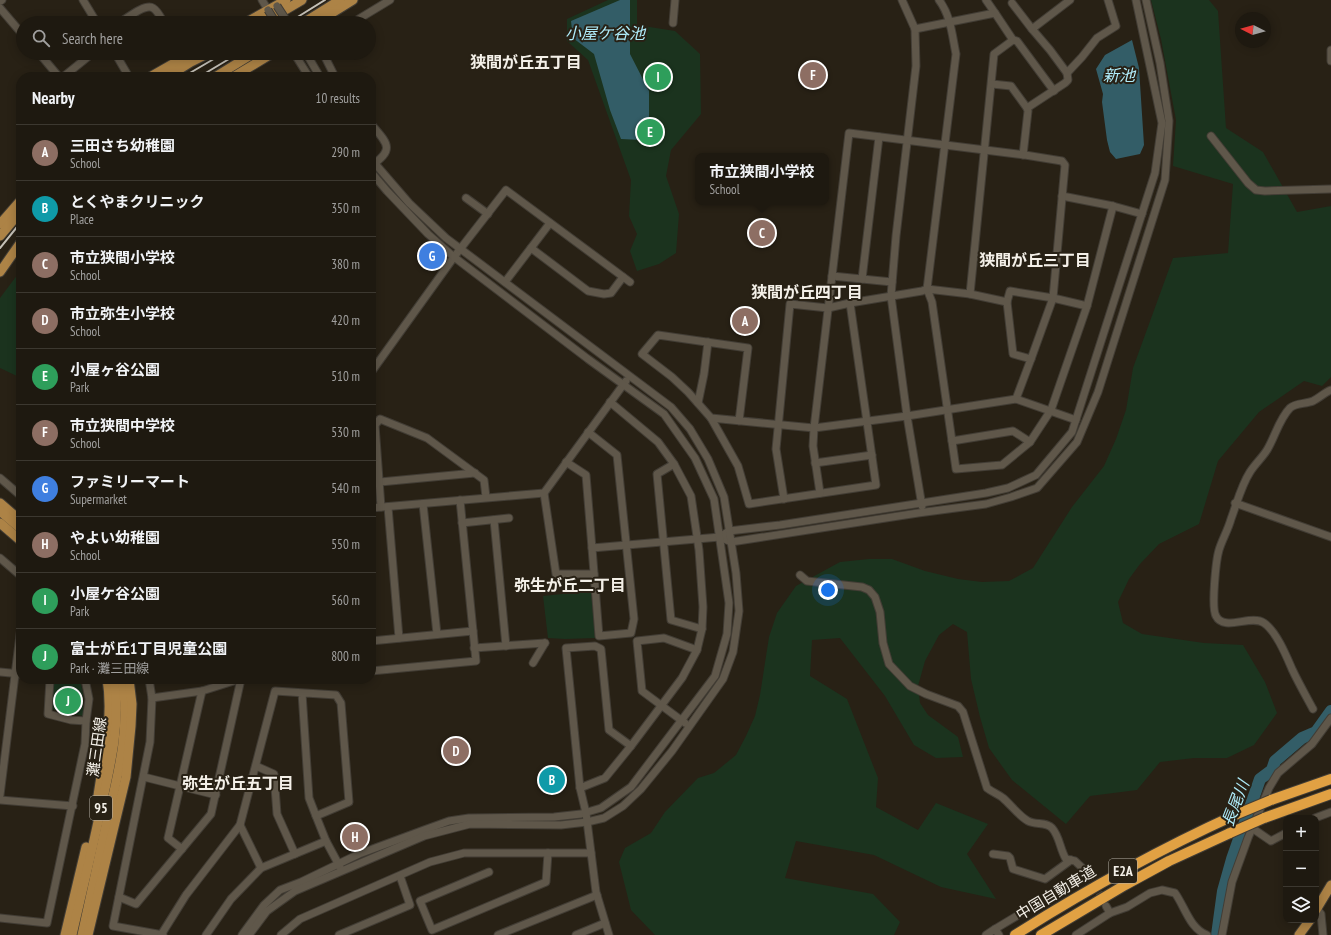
<!DOCTYPE html>
<meta charset="utf-8">
<style>
body{margin:0;font-family:"PT Sans Narrow","Noto Sans JP",sans-serif;background:#2b261e;color:#f1f3f6}
.controls{position:absolute;right:12px;bottom:12px;display:grid;overflow:hidden;border-radius:8px;box-shadow:0 2px 10px #0003}
.controls button{width:36px;height:36px;display:grid;place-items:center;padding:0;border:0;border-bottom:1px solid #3c3830;background:#1e1910;color:#f1f3f6;font:20px sans-serif}
.compass{position:absolute;left:1235px;top:12px;width:36px;height:36px;border-radius:50%;background:#1e1910;box-shadow:0 2px 10px #0003;rotate:276deg}
.you{position:absolute;left:828px;top:590px;width:14px;height:14px;margin:-10px;border:3px solid #fff;border-radius:50%;background:#1a73e8;box-shadow:0 0 0 6px #1a73e833}
.badge{display:grid;place-items:center;width:26px;height:26px;border-radius:50%;background:#a3c927;color:#fff;font-size:13px;font-weight:700}
.pin{position:absolute;translate:-50% -50%;border:2px solid #fff;box-shadow:0 1px 4px #0006}
.popup{position:absolute;left:695px;top:153px;width:134px;height:52px;box-sizing:border-box;display:grid;place-content:center;border-radius:8px;background:#1e1910;filter:drop-shadow(0 1px 3px #0005);font-size:13px;white-space:nowrap;color:#a1a09f}
.popup b{font-size:15px;color:#f1f3f6}
.popup::after{content:'';position:absolute;left:50%;top:100%;margin-left:-8px;border:8px solid transparent;border-top-color:#1e1910}
.list{margin:0;padding:0;list-style:none}
h2{display:flex;justify-content:space-between;align-items:center;height:52px;margin:0;padding:0 16px;font-size:17px}
h2 small{font-size:13px;font-weight:400;color:#a1a09f}
.list li{display:grid;grid-template-columns:26px 1fr auto;gap:12px;align-items:center;box-sizing:border-box;height:56px;padding:0 16px;border-top:1px solid #3c3830}
.list b{display:block;font-size:15px;white-space:nowrap}
.list p{margin:0;font-size:13px;white-space:nowrap;color:#a1a09f}
.list em{font-size:13px;font-style:normal;color:#a1a09f}
.icon{flex:none;width:22px;height:22px;fill:none;stroke:currentColor;stroke-width:2;stroke-linecap:round;stroke-linejoin:round}
.map{position:relative;flex:none;width:1331px;height:935px;overflow:hidden}
.search{position:absolute;background:#1e1910;box-shadow:0 2px 10px #0003;left:16px;top:16px;width:360px;height:44px;display:flex;align-items:center;gap:10px;box-sizing:border-box;padding:0 14px;border-radius:22px;color:#a1a09f;font-size:15px}
.panel{position:absolute;background:#1e1910;box-shadow:0 2px 10px #0003;left:16px;top:72px;width:360px;height:612px;border-radius:16px}
.map>svg:first-child{display:block}
.green{fill:#1b331e}
.water{fill:#335d67}
.lines{fill:none;stroke-linecap:round;stroke-linejoin:round}
.river{stroke:#335d67;stroke-width:12}
.minor-tunnel{stroke:#474035;stroke-width:7;stroke-dasharray:7 3.5;stroke-linecap:butt}
.minor-casing{stroke:#423d35;stroke-width:9}
.major-casing{stroke:#423d35;stroke-width:11}
.highway-casing{stroke:#423d35;stroke-width:12}
.minor{stroke:#5f574a;stroke-width:7}
.major{stroke:#ad8346;stroke-width:9}
.highway{stroke:#e1a143;stroke-width:10}
.rail{stroke:#c5c1b8;stroke-width:2}
.minor-bridge-casing{stroke:#423d35;stroke-width:9;stroke-linecap:butt}
.highway-bridge-casing{stroke:#423d35;stroke-width:12;stroke-linecap:butt}
.minor-bridge{stroke:#5f574a;stroke-width:7}
.highway-bridge{stroke:#e1a143;stroke-width:10}
.labels{text-anchor:middle;stroke-width:4;stroke-linejoin:round;paint-order:stroke}
.shield{fill:#282115;stroke:#b7b2a9;stroke-width:1}
.shield-label{font-size:14px;font-weight:bold;fill:#f4f0e8}
.street-label{font-size:15px;fill:#f4f0e8;stroke:#282115}
.water-label{font-size:16px;font-style:italic;fill:#afecfa;stroke:#282115}
.neighbourhood-label{font-size:16px;font-weight:bold;fill:#f4f0e8;stroke:#282115}
</style>
<div class="map">
<svg width="1331" height="935" viewBox="0 0 1331 935">
<rect width="100%" height="100%" fill="#282115"/>
<!-- green -->
<g class="green">
<path d="M608,0H637V25L675,31L700,54L701,114L671,150L666,176L679,214L676,253L659,264L637,271L630,251L637,234L629,216L631,180L588,60L567,41V19Z"/>
<path d="M1151,0H1209L1218,11L1226,128L1263,152L1297,212L1331,206V377L1322,386L1304,381L1259,412L1218,461L1199,524L1159,544L1140,564L1129,579L1118,602L1123,623L1142,634L1204,643L1243,645L1265,682L1277,713L1254,745L1227,758H1194L1160,762L1137,790L1090,796L1066,824L1012,780L989,748L980,717L971,679L967,632L953,624L939,635L925,661L918,686L920,703L928,715L958,737L963,757L936,758L914,745L885,696L840,638L812,640L810,676L847,699L878,778L876,807L918,830L936,803L988,824L967,854L996,899L941,887L874,855L796,841L785,878L873,894L900,922L894,935H655L631,910L619,862L625,848L651,833L665,812L698,778L714,773L736,755L746,736L755,716L760,695L769,637L777,613L796,586L840,562L869,559H892L925,571L958,579L982,582L1009,581L1033,568L1072,507L1104,466L1116,439L1126,410L1133,368L1173,258L1228,253L1233,184L1173,166L1176,120L1161,39Z"/>
<path d="M21,270V378L0,368V298Z"/>
<path d="M591,591L595,638L565,639L548,638L543,596Z"/>
<path d="M54,679H80L83,694V716L51,709Z"/>
</g>
<!-- water -->
<g class="water">
<path d="M620,0H630V54L649,91V118L662,141L621,139L610,110L594,54L573,38L571,21Z"/>
<path d="M1132,40L1139,68L1144,145L1140,154L1116,159L1110,152L1107,140L1102,102L1103,94L1096,69L1105,55Z"/>
</g>
<g class="lines">
<!-- river -->
<path class="river" d="M1217,935L1223,891L1232,859L1260,779L1272,770L1275,761L1302,738L1316,732L1331,711"/>
<!-- minor-tunnel -->
<path class="minor-tunnel" d="M1089,874L1104,902"/>
<defs>
<g id="minor">
<path d="M83,0L97,23"/>
<path d="M262,0L268,10"/>
<path d="M902,0L915,29L916,66L896,236L891,296L907,416L922,506"/>
<path d="M986,0L995,13"/>
<path d="M1070,0L1032,29L1050,50L1067,73L1082,57L1097,38L1116,26L1108,0"/>
<path d="M0,1L2,0"/>
<path d="M1012,3L1032,29"/>
<path d="M0,8L23,35"/>
<path d="M119,23C126,19 145,3 153,8C158,11 161,18 164,23"/>
<path d="M352,23L390,0"/>
<path d="M673,23L675,0"/>
<path d="M915,29L995,13L1013,40L994,54L970,294"/>
<path d="M1013,40L1017,41L1054,91"/>
<path d="M1331,50V61"/>
<path d="M39,53L59,77"/>
<path d="M115,53L129,77"/>
<path d="M294,53L309,77"/>
<path d="M306,53L320,77"/>
<path d="M323,53L335,77"/>
<path d="M63,77L89,56L91,53"/>
<path d="M992,84L1011,86L1027,108L1028,111L1023,155"/>
<path d="M1027,108L1065,83L1068,80L1067,73"/>
<path d="M371,124C388,144 395,149 371,166"/>
<path d="M1211,136L1248,183L1256,190L1265,191L1331,189"/>
<path d="M1062,196L1113,206"/>
<path d="M466,198L488,214"/>
<path d="M531,248L588,291L604,294L611,293L623,277"/>
<path d="M832,276L892,282"/>
<path d="M862,279L879,137"/>
<path d="M505,282L550,223"/>
<path d="M1007,302L1010,291L1053,298L1087,306"/>
<path d="M371,370L372,371L454,257L506,190L630,282"/>
<path d="M1016,399L1031,359L1013,354L1007,302L970,294L927,289L932,302L956,469L1002,465L1030,442L1051,410L1087,306L1113,206L1142,214"/>
<path d="M698,403L704,374L708,342"/>
<path d="M711,418L738,466L749,504L876,485L850,303"/>
<path d="M739,421L748,348L658,335L642,354L672,377L688,392L711,418L814,428L907,416L1016,399L1076,420"/>
<path d="M588,432L617,455L634,619L631,633L599,636L592,548"/>
<path d="M952,441L1013,431L1030,442"/>
<path d="M566,462L586,475L592,548L720,537L731,542L918,513L986,504L1011,497L1037,488L1077,442L1098,392L1165,180L1169,121L1160,63L1146,0"/>
<path d="M815,463L872,455"/>
<path d="M674,464L657,474L671,620L702,629"/>
<path d="M0,478L21,496"/>
<path d="M380,482L475,473"/>
<path d="M544,493L556,574H594"/>
<path d="M820,493L813,446L814,428L849,133L1025,155L1062,161L1065,165L1053,298L1031,359"/>
<path d="M784,499L776,449L790,304L828,308L850,303L922,291L927,289L956,54C952,35 951,16 939,0"/>
<path d="M1235,503L1331,537"/>
<path d="M423,504L437,634"/>
<path d="M381,507L375,425L380,419L427,438L484,480L486,497"/>
<path d="M388,507L399,638"/>
<path d="M371,508L544,493L626,381"/>
<path d="M494,520L506,646"/>
<path d="M462,523L509,518"/>
<path d="M720,537L729,531L780,525L986,493L1008,488L1036,475L1072,432L1155,173L1162,123L1136,0"/>
<path d="M0,558L21,576"/>
<path d="M800,575L807,581L862,587L869,590L875,597L880,612L883,643L889,664L910,686L926,694L958,706L963,712L987,788C992,792 998,794 1003,798C1011,805 1019,816 1028,821C1035,825 1047,822 1052,828C1060,837 1060,850 1066,859L1075,861L1089,874"/>
<path d="M371,641L473,631"/>
<path d="M474,648L545,643"/>
<path d="M533,663L545,643"/>
<path d="M371,671L476,661L460,500"/>
<path d="M0,672L21,674"/>
<path d="M50,679L48,714L71,720L86,721"/>
<path d="M149,679L152,698L150,742L113,926L163,935"/>
<path d="M152,698L202,691L240,679"/>
<path d="M1313,709C1306,696 1298,682 1292,669C1286,655 1276,631 1264,623C1251,614 1224,632 1216,616C1211,608 1216,560 1219,550C1222,540 1228,530 1231,519C1237,503 1241,486 1250,472C1255,464 1262,458 1267,450C1275,437 1279,419 1290,408C1295,403 1306,404 1313,401C1319,398 1324,393 1331,390"/>
<path d="M685,723L642,691L637,641L664,638L697,650"/>
<path d="M256,766L274,774L277,814L295,854"/>
<path d="M144,777L216,795"/>
<path d="M580,788L605,778L631,746L682,678L697,650L702,629L703,607L699,550L691,496L674,464L658,442L610,402"/>
<path d="M0,795L21,627"/>
<path d="M0,800L73,806"/>
<path d="M316,816L326,841L340,867"/>
<path d="M1315,818L1331,812"/>
<path d="M240,825L261,868"/>
<path d="M1252,828L1271,841L1286,833"/>
<path d="M182,849L168,838L202,691"/>
<path d="M993,854L1008,856L1010,858L1013,869L1045,879L1071,860"/>
<path d="M489,872L420,901L432,930L546,882L548,853"/>
<path d="M119,897L136,904L211,814L241,679"/>
<path d="M1106,906L1110,913"/>
<path d="M1317,909L1321,914L1323,935"/>
<path d="M0,918L47,923L85,744L86,721L89,699L85,679"/>
<path d="M995,929L1020,914"/>
<path d="M161,935L186,895L240,825L275,691L336,695L341,703L349,802L316,816L309,798L302,693"/>
<path d="M206,935L231,899L261,868L326,841"/>
<path d="M242,935L264,905L280,890L301,882L359,854L424,830L449,821L469,818L554,817L581,814L601,808L631,787L715,676L727,634L729,603L714,499L695,458L664,414L588,359L454,257L428,234L387,191L371,172"/>
<path d="M249,935L267,911L295,891L424,836L470,824L561,825L587,822L604,818L623,806L641,789L672,751L723,679L733,652L739,611L736,573L724,497L708,459L690,429L671,407L446,238L409,203L371,159"/>
<path d="M281,935L300,919L430,862L464,853H591"/>
<path d="M339,935L410,905L400,876"/>
<path d="M498,935L597,895"/>
<path d="M576,935L605,923"/>
<path d="M609,935L596,892L586,813L580,788L566,648L595,646L601,649L609,730L631,746"/>
<path d="M986,935L995,929L999,935"/>
<path d="M1076,935L1110,913L1127,907L1150,893L1162,890L1175,893C1185,907 1190,929 1207,935"/>
<path d="M1222,935L1232,882L1248,838L1269,788L1278,773L1312,744L1331,718"/>
</g>
<g id="major">
<path d="M245,23L286,0"/>
<path d="M263,23L302,0"/>
<path d="M303,23L340,0"/>
<path d="M316,23L353,0"/>
<path d="M150,77L192,53"/>
<path d="M167,77L191,62L209,53"/>
<path d="M215,77L254,53"/>
<path d="M233,77L273,53"/>
<path d="M0,224L21,200"/>
<path d="M0,236L21,211"/>
<path d="M0,272L21,242"/>
<path d="M0,503L21,521"/>
<path d="M0,511L21,529"/>
<path d="M0,523L21,541"/>
<path d="M97,803C102,763 114,720 107,679"/>
<path d="M1316,910L1331,885"/>
<path d="M65,935L86,847"/>
<path d="M72,935C82,891 93,847 102,803C111,763 121,720 114,679"/>
<path d="M82,935C90,897 99,859 107,821C118,775 131,726 122,679"/>
<path d="M88,935L126,777L131,726L132,704L129,679"/>
<path d="M1299,935L1310,920"/>
</g>
<g id="highway">
<path d="M1271,800L1331,779"/>
<path d="M1264,818L1331,794"/>
<path d="M1015,935C1086,890 1158,850 1235,815"/>
<path d="M1041,935L1125,885L1169,861L1230,833"/>
</g>
</defs>
<!-- minor casing -->
<use href="#minor" class="minor-casing"/>
<!-- major casing -->
<use href="#major" class="major-casing"/>
<!-- highway casing -->
<use href="#highway" class="highway-casing"/>
<!-- minor -->
<use href="#minor" class="minor"/>
<!-- major -->
<use href="#major" class="major"/>
<!-- highway -->
<use href="#highway" class="highway"/>
<!-- rail -->
<g class="rail">
<path d="M288,23L325,0"/>
<path d="M183,77L224,53"/>
<path d="M199,77L239,53"/>
<path d="M0,248L21,222"/>
</g>
<defs>
<g id="minor-bridge">
<path d="M277,6L288,23"/>
<path d="M268,10L276,23"/>
</g>
<g id="highway-bridge">
<path d="M1235,815L1271,800"/>
<path d="M1230,833L1264,818"/>
</g>
</defs>
<!-- minor-bridge casing -->
<use href="#minor-bridge" class="minor-bridge-casing"/>
<!-- highway-bridge casing -->
<use href="#highway-bridge" class="highway-bridge-casing"/>
<!-- minor-bridge -->
<use href="#minor-bridge" class="minor-bridge"/>
<!-- highway-bridge -->
<use href="#highway-bridge" class="highway-bridge"/>
</g>
<g class="labels">
<!-- shield labels -->
<g class="shield">
<rect x="90" y="796" width="22" height="24" rx="3"/>
<rect x="1109" y="859" width="28" height="24" rx="3"/>
</g>
<g class="shield-label">
<text x="101" y="813">95</text>
<text x="1123" y="876">E2A</text>
</g>
<!-- street labels -->
<g class="street-label">
<text transform="translate(97 747) rotate(-82)" y="5">灘三田線</text>
<text transform="translate(1056 893) rotate(-31)" y="5">中国自動車道</text>
</g>
<!-- water labels -->
<g class="water-label">
<text x="605" y="39">小屋ケ谷池</text>
<text x="1119" y="81">新池</text>
<text transform="translate(1235 803) rotate(-69)" y="6">長尾川</text>
</g>
<!-- neighbourhood labels -->
<g class="neighbourhood-label">
<text x="526" y="68">狭間が丘五丁目</text>
<text x="1035" y="266">狭間が丘三丁目</text>
<text x="807" y="298">狭間が丘四丁目</text>
<text x="570" y="591">弥生が丘二丁目</text>
<text x="238" y="789">弥生が丘五丁目</text>
</g>
</g>
</svg>
<div class="controls">
<button>+</button>
<button>−</button>
<button><svg class="icon" aria-label="layers" viewBox="0 0 24 24"><path d="M12 4l9 5-9 5-9-5zM3 14l9 5 9-5"/></svg></button>
</div>
<svg class="compass" viewBox="-18 -18 36 36"><path d="M0-13l5 13h-10z" fill="#e53935"/><path d="M0 13l5-13h-10z" fill="#a1a09f"/></svg>
<div class="you"></div>
<div class="pin badge" style="left:745px;top:321px;background:#8d6e63">A</div>
<div class="pin badge" style="left:552px;top:780px;background:#0f9aa8">B</div>
<div class="pin badge" style="left:762px;top:233px;background:#8d6e63">C</div>
<div class="popup"><b>市立狭間小学校</b>School</div>
<div class="pin badge" style="left:456px;top:751px;background:#8d6e63">D</div>
<div class="pin badge" style="left:650px;top:132px;background:#2e9e5b">E</div>
<div class="pin badge" style="left:813px;top:75px;background:#8d6e63">F</div>
<div class="pin badge" style="left:432px;top:256px;background:#3f7fe0">G</div>
<div class="pin badge" style="left:355px;top:837px;background:#8d6e63">H</div>
<div class="pin badge" style="left:658px;top:77px;background:#2e9e5b">I</div>
<div class="pin badge" style="left:68px;top:701px;background:#2e9e5b">J</div>
<div class="search"><svg class="icon" aria-label="search" viewBox="0 0 24 24"><circle cx="10" cy="10" r="6"/><path d="M15 15l6 6"/></svg>Search here</div>
<section class="panel">
<h2>Nearby<small>10 results</small></h2>
<ul class="list">
<li><span class="badge" style="background:#8d6e63">A</span><div><b>三田さち幼稚園</b><p>School</p></div><em>290 m</em></li>
<li><span class="badge" style="background:#0f9aa8">B</span><div><b>とくやまクリニック</b><p>Place</p></div><em>350 m</em></li>
<li><span class="badge" style="background:#8d6e63">C</span><div><b>市立狭間小学校</b><p>School</p></div><em>380 m</em></li>
<li><span class="badge" style="background:#8d6e63">D</span><div><b>市立弥生小学校</b><p>School</p></div><em>420 m</em></li>
<li><span class="badge" style="background:#2e9e5b">E</span><div><b>小屋ヶ谷公園</b><p>Park</p></div><em>510 m</em></li>
<li><span class="badge" style="background:#8d6e63">F</span><div><b>市立狭間中学校</b><p>School</p></div><em>530 m</em></li>
<li><span class="badge" style="background:#3f7fe0">G</span><div><b>ファミリーマート</b><p>Supermarket</p></div><em>540 m</em></li>
<li><span class="badge" style="background:#8d6e63">H</span><div><b>やよい幼稚園</b><p>School</p></div><em>550 m</em></li>
<li><span class="badge" style="background:#2e9e5b">I</span><div><b>小屋ケ谷公園</b><p>Park</p></div><em>560 m</em></li>
<li><span class="badge" style="background:#2e9e5b">J</span><div><b>富士が丘1丁目児童公園</b><p>Park · 灘三田線</p></div><em>800 m</em></li>
</ul>
</section>
</div>
